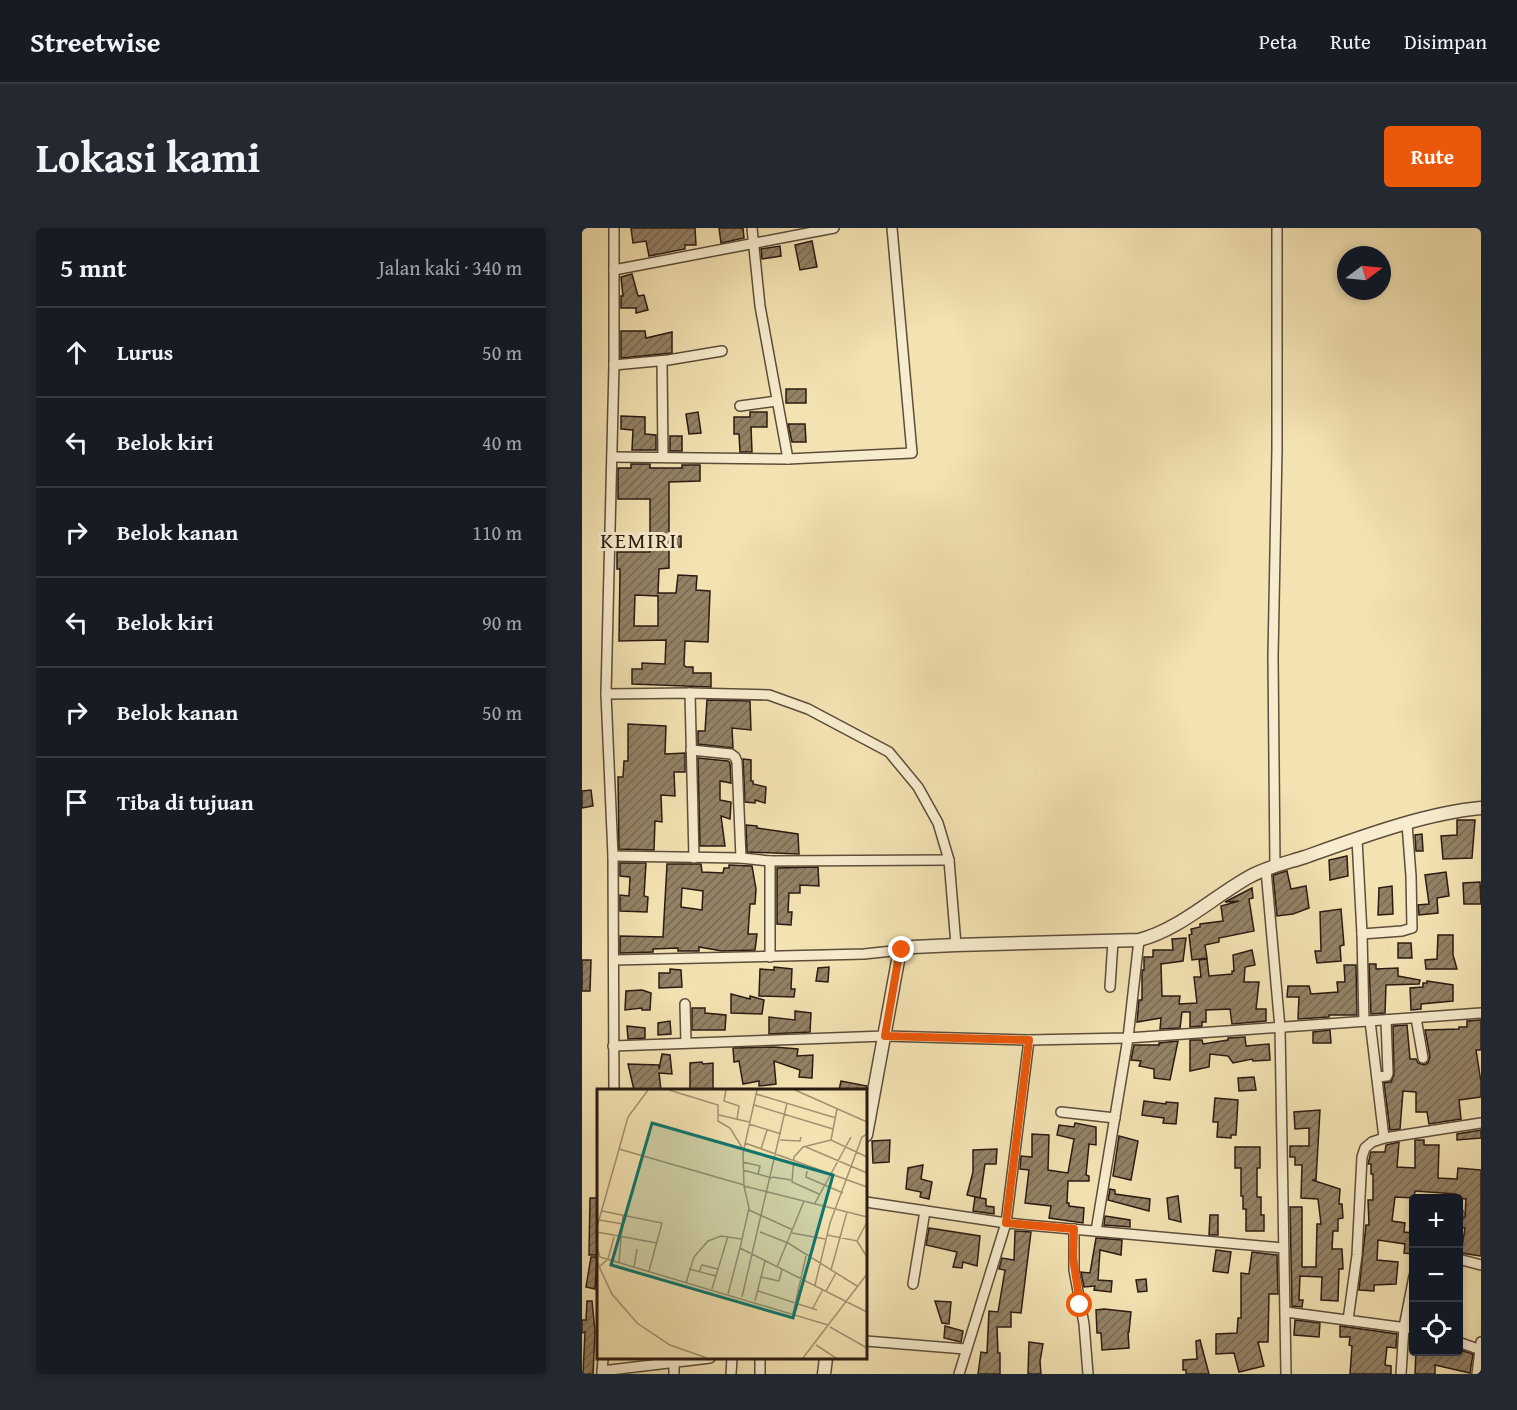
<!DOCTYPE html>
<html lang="id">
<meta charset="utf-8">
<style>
body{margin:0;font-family:"Gentium Book Plus",serif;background:#242831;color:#f1f3f6}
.controls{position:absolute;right:18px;bottom:18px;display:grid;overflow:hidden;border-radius:6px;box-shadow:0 3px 9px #0003}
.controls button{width:54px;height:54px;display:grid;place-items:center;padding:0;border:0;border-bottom:2px solid #363941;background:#171b24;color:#f1f3f6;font:30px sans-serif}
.compass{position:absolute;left:755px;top:18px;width:54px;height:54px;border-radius:50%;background:#171b24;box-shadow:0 3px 9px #0003;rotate:74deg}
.stop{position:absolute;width:18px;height:18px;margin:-14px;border:4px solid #ea580c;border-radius:50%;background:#fff}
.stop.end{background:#ea580c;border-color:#fff;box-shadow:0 2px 6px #0008}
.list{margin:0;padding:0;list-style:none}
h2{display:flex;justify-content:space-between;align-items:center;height:78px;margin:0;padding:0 24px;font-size:26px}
h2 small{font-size:20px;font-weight:400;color:#9ea1a6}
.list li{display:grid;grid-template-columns:39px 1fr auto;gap:18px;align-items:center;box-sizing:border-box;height:90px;padding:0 24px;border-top:2px solid #363941}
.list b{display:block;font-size:22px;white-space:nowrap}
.list em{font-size:20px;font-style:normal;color:#9ea1a6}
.icon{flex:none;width:33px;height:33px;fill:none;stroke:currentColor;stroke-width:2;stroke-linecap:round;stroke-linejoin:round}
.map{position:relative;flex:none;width:899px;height:1146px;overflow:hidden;border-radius:6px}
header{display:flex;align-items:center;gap:36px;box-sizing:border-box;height:84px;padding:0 30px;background:#171b24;border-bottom:2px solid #363941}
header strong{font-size:28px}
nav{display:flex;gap:33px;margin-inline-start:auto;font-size:21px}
.intro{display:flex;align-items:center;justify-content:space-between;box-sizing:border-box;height:144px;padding:0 36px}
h1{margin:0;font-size:42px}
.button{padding:15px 27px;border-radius:6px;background:#ea580c;color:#fff;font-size:21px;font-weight:700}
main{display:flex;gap:36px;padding:0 36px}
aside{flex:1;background:#171b24;border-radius:6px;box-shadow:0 3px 9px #0003}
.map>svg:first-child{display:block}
.building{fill:url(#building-hatch);stroke:#2b1b12;stroke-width:1.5;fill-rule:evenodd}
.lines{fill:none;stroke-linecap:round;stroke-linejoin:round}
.minor-casing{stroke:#5d4d3a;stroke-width:12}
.tertiary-casing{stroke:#5d4d3a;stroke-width:15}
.minor{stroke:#f7eccd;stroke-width:9}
.tertiary{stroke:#f7eccd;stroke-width:12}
.route{stroke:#ea580c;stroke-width:8}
.labels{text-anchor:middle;stroke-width:6;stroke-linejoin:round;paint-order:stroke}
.quarter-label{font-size:22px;letter-spacing:1.5px;fill:#2b1b12;stroke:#f7eccd}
.inset-road{fill:none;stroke:#a39272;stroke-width:1.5}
.view{fill:#0f766e;fill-opacity:0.15;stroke:#0f766e;stroke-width:3}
.inset-edge{fill:none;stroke:#2b1b12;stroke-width:3}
</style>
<header>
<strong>Streetwise</strong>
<nav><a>Peta</a><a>Rute</a><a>Disimpan</a></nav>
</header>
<div class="intro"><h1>Lokasi kami</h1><a class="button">Rute</a></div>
<main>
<aside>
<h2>5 mnt<small>Jalan kaki · 340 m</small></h2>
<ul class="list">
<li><svg class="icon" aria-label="ahead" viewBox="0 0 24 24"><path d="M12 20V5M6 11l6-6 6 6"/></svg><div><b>Lurus</b></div><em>50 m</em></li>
<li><svg class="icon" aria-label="left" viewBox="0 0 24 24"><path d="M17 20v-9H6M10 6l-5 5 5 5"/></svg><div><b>Belok kiri</b></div><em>40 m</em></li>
<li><svg class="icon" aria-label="right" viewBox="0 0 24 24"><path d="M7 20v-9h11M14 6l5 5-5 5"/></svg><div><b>Belok kanan</b></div><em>110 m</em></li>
<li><svg class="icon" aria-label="left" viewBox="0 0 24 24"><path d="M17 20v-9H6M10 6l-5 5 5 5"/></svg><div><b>Belok kiri</b></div><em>90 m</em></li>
<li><svg class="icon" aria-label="right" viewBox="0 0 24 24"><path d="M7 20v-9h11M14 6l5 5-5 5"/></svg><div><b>Belok kanan</b></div><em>50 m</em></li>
<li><svg class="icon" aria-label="arrive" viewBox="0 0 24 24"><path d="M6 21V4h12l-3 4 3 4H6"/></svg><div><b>Tiba di tujuan</b></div></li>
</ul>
</aside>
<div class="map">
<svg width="899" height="1146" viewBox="0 0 899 1146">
<defs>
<pattern id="building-hatch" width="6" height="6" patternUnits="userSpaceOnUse" patternTransform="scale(1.5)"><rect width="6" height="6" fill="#938265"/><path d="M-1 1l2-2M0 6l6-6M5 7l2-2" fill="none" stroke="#786a52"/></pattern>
</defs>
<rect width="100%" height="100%" fill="#f3e2b2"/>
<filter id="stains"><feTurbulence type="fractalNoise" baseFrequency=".00333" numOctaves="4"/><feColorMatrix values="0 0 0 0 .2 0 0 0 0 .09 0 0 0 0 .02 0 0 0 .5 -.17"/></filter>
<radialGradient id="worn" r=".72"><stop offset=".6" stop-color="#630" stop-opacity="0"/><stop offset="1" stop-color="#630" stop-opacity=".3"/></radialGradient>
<!-- building -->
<g class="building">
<path d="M49,0H113L114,17H103V21L67,28L64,13L51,15Z"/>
<path d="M137,0H161L162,10L139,15Z"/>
<path d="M230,13L235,39L218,42L213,17Z"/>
<path d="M198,18L199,28L180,31L179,21Z"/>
<path d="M50,46L56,68L62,67L66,82L54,85V80H39V68H41L39,49Z"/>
<path d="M39,103H63L64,110L90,104V125L39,130Z"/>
<rect x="204" y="161" width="20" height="14"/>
<path d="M116,184L119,205L107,206L104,186Z"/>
<path d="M168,184H185V199H169L170,224H158L157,206H152V189H168Z"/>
<path d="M39,188L63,189V206L74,207V222H50L51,202L39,201Z"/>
<path d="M206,196H223L224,214H210Z"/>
<rect x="88" y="208" width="12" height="15"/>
<path d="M49,236H68V240H100V237H118V253L87,254V309L99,308V319H87V340L77,341L76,365H94L96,347L115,348L114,362L128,363L126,414L103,413L102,437L104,439H111V445H129V459L50,456V441H60V435L83,436L84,412L37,413L38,341H35V324H68V271H36V240H49ZM53,367L76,368V398H52Z"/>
<path d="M125,472L168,473L169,502L150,500L151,520L116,516V503H123Z"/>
<path d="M46,496L84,498L83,526L103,525V544H92L93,568L79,567L80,594L73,593L72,622L37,621L36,549H41L42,533H46Z"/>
<path d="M116,530L146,533L148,535L149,555L138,553V572L149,574L148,591L139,588L143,618H118Z"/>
<path d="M161,531L169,532V553H171V556L184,559L183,575L173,572V575L163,574Z"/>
<path d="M9,562L11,578L0,580V563Z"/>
<path d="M875,592H893L890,630L861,631L859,608L875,607Z"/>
<path d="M164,597L175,598V600L216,606L217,626L165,624Z"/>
<path d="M840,606L841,623H834L833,607Z"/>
<path d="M765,628L766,648L748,652L747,632Z"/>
<path d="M38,635H64L62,668L66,669L65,684L38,683V667L47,668L48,649L38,648Z"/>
<path d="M85,636H119L120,644L141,645L142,640H147V637L170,638L174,661L173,676H168L166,706H175L173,722L140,723L117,719V723H96V720L71,721V724L38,725V708L81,709ZM100,660L121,663L120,682L99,679Z"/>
<path d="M236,639L237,658L218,657V665H207L206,684H210L209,697L195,696V640Z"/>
<path d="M705,643L709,661L724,658L727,680L711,686L695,688L691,647Z"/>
<path d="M864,644L867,668L855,670L856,685L837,687L836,677L847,676L843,647Z"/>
<path d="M898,654L899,676H882L881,655Z"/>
<path d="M810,658L811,686L796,687L797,660Z"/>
<path d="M670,660L671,670L667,671L672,703L637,710V714L623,717L625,730L610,732L607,707L610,706L609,701L618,699V696L641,693L639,678L657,673L643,674Z"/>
<path d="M759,681L762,717L758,718L759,733L735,735L733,723H739L738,684Z"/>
<path d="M856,707H871V727L875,741H844L843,732L855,731Z"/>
<path d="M604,710L601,733L579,736L580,768H598L597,776L615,775L612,749H619L617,732L625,731L627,748L650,746V743H652L651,727L670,722L673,737L663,739L662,754H677L674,781H684V793L650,796L648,781L624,782V794H620V798L608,799V784H600L598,800L578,801L579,790L555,794L557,772H560V742H562V729H571V722H591L590,711Z"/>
<path d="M816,715H829L830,730H816Z"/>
<path d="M0,732H9L8,763H0Z"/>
<path d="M787,736H794V741L816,740V748L838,752L837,756L804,757L803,785L789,786Z"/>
<path d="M762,737H774L775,787H747V789L716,791L717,769H705L706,758H727L729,766L756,764L755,754H763Z"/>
<path d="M192,739L210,741L209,761H213L212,769L177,768L178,741L192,742Z"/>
<path d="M247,739L246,754L234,753L236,740Z"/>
<path d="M88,741L99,742L100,759L77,760V745H88Z"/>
<path d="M845,753L871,757V773L839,776V781L829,782L828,760L841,759V755H845Z"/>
<path d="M60,762L69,765L68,782H60V780L43,782L44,763Z"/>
<path d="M149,766L168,771V768L182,772L180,786L149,785Z"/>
<path d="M110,780H123V785L144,787L143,802H110Z"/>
<path d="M213,783L229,785L228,804L187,806V789L213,792Z"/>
<path d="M899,792V822H894L899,854V869L877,872L879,891L847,896L845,884H834V864L821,863L818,901L808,902L802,855L809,854L812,847L811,798L825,797L828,831H834L836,835L842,837L846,835L848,829L843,802L877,801V799H885V793Z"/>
<path d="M88,793L89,806L76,807V795Z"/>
<path d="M45,798L63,800V810L46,811Z"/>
<path d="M748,802L749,815H731V804Z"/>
<path d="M663,809L664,818L687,816L688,832L671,833L670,831L651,835L646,828L628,826L627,839L608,843V812H620L621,816L646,812V810Z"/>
<path d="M596,813L588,852L572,850V841L557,838L559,833L549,832L552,817H577V815Z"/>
<path d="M192,819L216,821L215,828L231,827L230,850L217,849L218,842L192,833L194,856L177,858V853L161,856L157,833L152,834L151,820Z"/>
<path d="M80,826L88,827L90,846L77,845L79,862H52L46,836L77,837V841Z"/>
<path d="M120,834L121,836L131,835V862H108V835Z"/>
<path d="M672,849L674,862L657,863L656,850Z"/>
<path d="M259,853L285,858L284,862H257Z"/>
<path d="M633,870L656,872L654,907H649V910L635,909L636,894H631Z"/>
<path d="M562,873L584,876V874L596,875L594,896L581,895L582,890L560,887Z"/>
<path d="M738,882L734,952H730L758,961L757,976H760L761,990L756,991V1003H751L750,1021H760L761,1041H757L756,1073L739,1072L740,1049L718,1048L717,1072H721L720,1079L710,1078L708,979H720V1039H734L735,996H739L736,971L719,970L720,937H713V929H708V918H727V900L713,901L712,884Z"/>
<path d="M493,895L514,899V917L507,916L504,947L507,948V953H486L485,975H487V978L502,980L501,995L467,990L469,978L443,975L447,942L438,941L439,928L450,929V906L467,907L466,942L486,945L492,911L475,907L477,897L492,899Z"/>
<path d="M899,902V910L875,912V906Z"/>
<path d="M537,908L556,913L549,952L531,948Z"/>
<path d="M308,912L307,934L291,935L290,913Z"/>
<path d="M833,912H842V917H857L856,950L875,951L876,940L899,942V1028L879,1025L883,1000H876V993L883,989L884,971L874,970V966L833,963L832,970L813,969L810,993L823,995L822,1004L831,1005V1026L822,1025L823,1016L796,1012L795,1032L816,1034L814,1056L792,1057V1063L777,1062L784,997H787L786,972H791V946H789V936H786L789,924H803L804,917L817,914L815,939L833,940Z"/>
<path d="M653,919H678V940H675V969H679V987H682V1003H664V981H661V968H659V940H653Z"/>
<path d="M415,921L414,936H403L398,970L385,967L391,944V922Z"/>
<path d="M341,937L339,951L350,954L347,971L338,969L339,964L324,961L326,940Z"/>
<path d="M528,961L533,962V966L568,971L567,983L526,972Z"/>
<path d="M596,968L599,994L587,991L585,970Z"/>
<path d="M393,969L404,971V978L412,979V986L391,983Z"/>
<path d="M8,970H16V1027H7Z"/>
<path d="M628,987H636V1007H627Z"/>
<path d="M523,988L548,992V999L522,997Z"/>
<path d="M347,1000L398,1008L395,1038L381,1034L380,1040L371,1039L375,1024L344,1017Z"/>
<path d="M433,1003L449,1004L439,1085L429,1084V1099H415L416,1125H418V1146H396L399,1124L405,1125L407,1083L416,1084L423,1042L417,1041L420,1030L432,1032Z"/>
<path d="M514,1010L540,1012L539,1027L518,1022L516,1052L530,1053L529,1064L512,1062L513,1058L502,1059L499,1044L508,1045Z"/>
<path d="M634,1022L649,1024L646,1045L631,1043Z"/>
<path d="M670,1024L695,1027L696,1066H687L686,1114H676L682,1138L657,1144L652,1125L634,1126V1106L655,1105L656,1090H659V1045L667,1046Z"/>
<path d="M9,1029H15L13,1061L4,1059Z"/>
<path d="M564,1051L565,1063L556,1064L554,1052Z"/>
<path d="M5,1073H10L13,1103L11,1146H1L3,1104L0,1105V1092H4Z"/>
<path d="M353,1073L369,1074L367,1096L360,1095Z"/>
<path d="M522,1081L549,1084L547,1104H546L547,1120L520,1122L519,1105H515L514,1082Z"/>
<path d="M713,1092L738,1095L737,1109L712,1107Z"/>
<path d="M363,1098L381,1103L379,1114L362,1110Z"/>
<path d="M758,1098L815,1106L814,1120L805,1119L803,1137L809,1138V1146H768L770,1118L767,1117L768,1109H758Z"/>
<path d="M618,1112L627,1146H604V1142H601V1132L615,1131L614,1113Z"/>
<path d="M447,1114L461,1116L458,1133L459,1146H446Z"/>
<path d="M878,1122L891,1126L888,1145L853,1137V1146H833L834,1124Z"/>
</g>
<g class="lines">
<defs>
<g id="minor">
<path d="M170,0L178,78L206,231"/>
<path d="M32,42L252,0"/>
<path d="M80,133L81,229"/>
<path d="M32,137L86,132L140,123"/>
<path d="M158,178L195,173"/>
<path d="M30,229L206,231L330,225L310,0"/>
<path d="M108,465L112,630"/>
<path d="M24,466L108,465L187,467L226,481L307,524L336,559L356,595L367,632L374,717"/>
<path d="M109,522L149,526L153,529L155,534L159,630"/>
<path d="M775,611L780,706L782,793"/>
<path d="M31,628L159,630L188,633L367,632"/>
<path d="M693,638L691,429L695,221V0"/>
<path d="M684,642L698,800L704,1146"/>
<path d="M780,706L820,703L830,700L829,648L825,596"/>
<path d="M188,729V633"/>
<path d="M32,732L282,726L320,722"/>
<path d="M528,759L531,713"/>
<path d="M103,776L104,815"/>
<path d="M834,790L841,830"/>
<path d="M788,793L802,910"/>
<path d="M31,818L303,808L447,812L546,810L899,785"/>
<path d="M795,849L805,848L806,845L804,792"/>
<path d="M32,862L31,628L24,466L32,137V0"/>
<path d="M479,884L533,890"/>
<path d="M284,974L424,995L701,1020"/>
<path d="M876,986H877"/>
<path d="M492,1001V1042L502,1096L506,1146"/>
<path d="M514,1003L546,810L557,712"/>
<path d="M876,1031L899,1037"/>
<path d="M331,1056L343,983"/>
<path d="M704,1084L832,1101"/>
<path d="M766,1092L775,1027L780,929L783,920L790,914L802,910L899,895"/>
<path d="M284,1113L383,1121"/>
<path d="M876,1114L899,1122"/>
<path d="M178,1130V1146"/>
<path d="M20,1143L128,1130"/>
<path d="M20,1146L21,1130"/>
<path d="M92,1146V1130"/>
<path d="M149,1146L150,1130"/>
<path d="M377,1146L424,995L447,812"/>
<path d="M819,1146L822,1099L832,1048"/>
<path d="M895,1146L899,1114"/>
</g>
<g id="tertiary">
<path d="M284,907L317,727L320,722L331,719L374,717L557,712C597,702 631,669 667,649C685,639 704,635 723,629C776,610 843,585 899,580"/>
<path d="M242,1146L244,1130"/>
</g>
</defs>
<!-- minor casing -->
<use href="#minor" class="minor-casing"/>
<!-- tertiary casing -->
<use href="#tertiary" class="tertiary-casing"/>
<!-- minor -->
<use href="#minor" class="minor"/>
<!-- tertiary -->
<use href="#tertiary" class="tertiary"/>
</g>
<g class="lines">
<!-- route -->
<path class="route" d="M320,722L317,727L303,808L447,812L424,995L492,1001L491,1029L498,1077"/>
</g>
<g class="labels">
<!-- quarter labels -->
<g class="quarter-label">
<text x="57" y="320">KEMIRI</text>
</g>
</g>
<!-- overview -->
<g transform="translate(15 861)">
<rect width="270" height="270" fill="#f3e2b2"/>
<path class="inset-road" d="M72,1L121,16V32L133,39L146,60M129,1L127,12L142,17L140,30M160,1L146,64L147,97L152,119L143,159L270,223M198,1L270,33M159,5L239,29M157,16L236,40M122,26L152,33M152,35L184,45M183,51L203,52L204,48M234,51L240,20M148,54L270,98M209,58L270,84M22,60L147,96M164,60L170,41M146,73L163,77L161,85M146,81L175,89M210,82L209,88L246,104M175,88L194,91M147,97L270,128M222,105L195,93L197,68L206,58L234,51L270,68M218,114L254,48M152,121L196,141M5,122L65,134L52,182M2,131L26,135M0,138L31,28L51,1M0,143L60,154M163,143L191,154L260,197M195,144L228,150M230,146L260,152L270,133M260,152L270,168M0,159L3,168L231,236M0,173L15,205L40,234L73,256L110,269M22,173L26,127M3,177L11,170L17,148M37,178L40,160M180,178L207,112M92,180L119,187M234,181L250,123M102,183L105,176L121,180M164,188L182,192L185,180M89,194L97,168L111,152L124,147L144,150M218,196L233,134L265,48L270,45M115,200L131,147M161,202L220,221M229,202L239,184M131,205L143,159M145,208L190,14M158,212L168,172M216,219L226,200M196,225L209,167M233,238L270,259M219,256L239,269M206,269L270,185"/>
<path class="view" d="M55,34L236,86L196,229L14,176Z"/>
<rect width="270" height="270" class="inset-edge"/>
</g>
<rect width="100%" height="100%" filter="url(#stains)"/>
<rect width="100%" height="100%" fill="url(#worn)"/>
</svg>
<div class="controls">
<button>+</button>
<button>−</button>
<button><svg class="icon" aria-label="locate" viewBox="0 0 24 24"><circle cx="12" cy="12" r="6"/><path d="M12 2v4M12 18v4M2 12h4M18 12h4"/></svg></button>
</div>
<svg class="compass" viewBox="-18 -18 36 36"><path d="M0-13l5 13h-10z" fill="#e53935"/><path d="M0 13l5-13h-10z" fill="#9ea1a6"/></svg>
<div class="stop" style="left:498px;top:1077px"></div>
<div class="stop end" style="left:320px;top:722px"></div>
</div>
</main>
